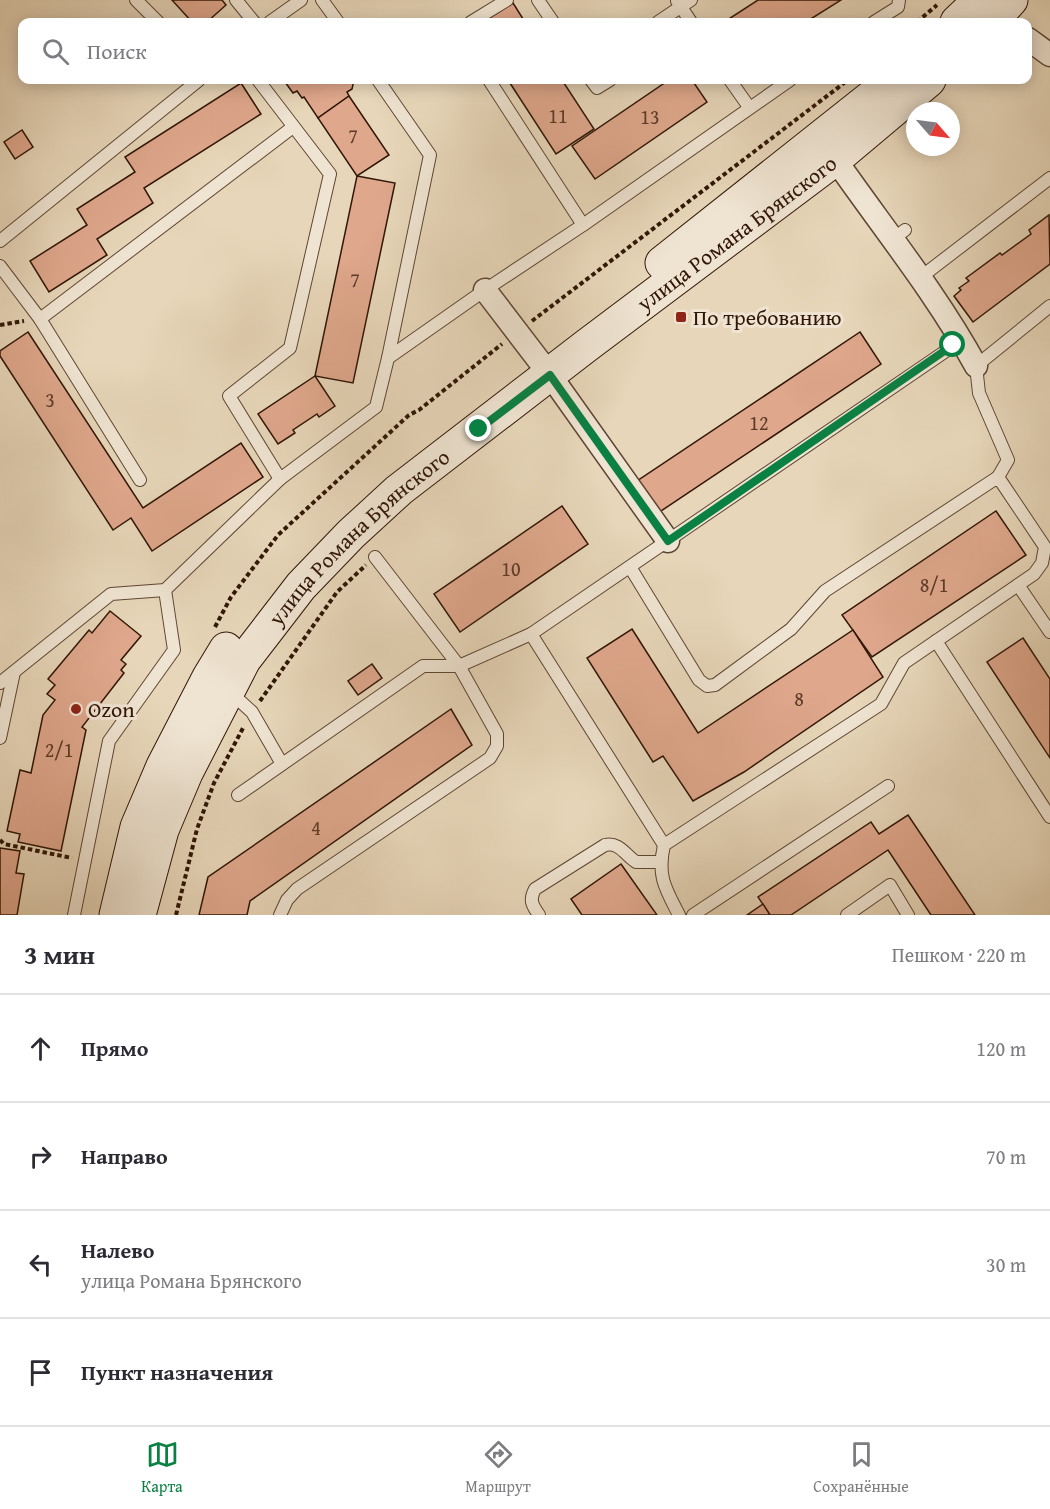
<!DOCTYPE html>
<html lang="ru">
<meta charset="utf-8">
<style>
body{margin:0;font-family:"Gentium Book Plus",serif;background:#f2f2f3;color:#2b2b33}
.compass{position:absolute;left:906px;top:102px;width:54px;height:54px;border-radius:50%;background:#fff;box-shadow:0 3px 15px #0003;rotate:118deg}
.stop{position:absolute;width:18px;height:18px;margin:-14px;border:4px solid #0b8043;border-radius:50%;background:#fff}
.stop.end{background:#0b8043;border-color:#fff;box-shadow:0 2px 6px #0008}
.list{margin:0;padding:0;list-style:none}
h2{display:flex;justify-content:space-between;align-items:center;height:78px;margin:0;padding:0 24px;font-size:26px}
h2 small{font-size:20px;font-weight:400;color:#7c7c81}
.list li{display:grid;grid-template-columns:39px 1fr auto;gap:18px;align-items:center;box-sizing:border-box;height:108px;padding:0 24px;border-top:2px solid #e1e1e2}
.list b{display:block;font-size:22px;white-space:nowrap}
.list p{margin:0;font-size:20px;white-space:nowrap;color:#7c7c81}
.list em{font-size:20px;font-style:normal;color:#7c7c81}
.icon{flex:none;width:33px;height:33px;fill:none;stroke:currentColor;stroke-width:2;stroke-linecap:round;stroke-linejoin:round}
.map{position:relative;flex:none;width:1050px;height:915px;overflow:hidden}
.search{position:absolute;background:#fff;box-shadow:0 3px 15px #0003;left:18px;right:18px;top:18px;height:66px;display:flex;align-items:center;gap:15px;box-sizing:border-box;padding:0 21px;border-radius:12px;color:#7c7c81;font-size:22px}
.sheet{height:510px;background:#fff}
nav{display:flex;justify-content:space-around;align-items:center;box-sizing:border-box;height:84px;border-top:2px solid #e1e1e2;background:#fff;font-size:16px;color:#7c7c81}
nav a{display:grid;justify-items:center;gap:3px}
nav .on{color:#0b8043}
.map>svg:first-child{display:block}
.building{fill:#dfa78c;stroke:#311606;stroke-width:1.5}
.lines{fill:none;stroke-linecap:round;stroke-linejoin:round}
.lane-casing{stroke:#5e4633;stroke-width:14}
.street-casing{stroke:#5e4633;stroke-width:25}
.secondary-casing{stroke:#311606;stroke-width:35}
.path{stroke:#311606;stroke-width:4;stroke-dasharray:4.5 3;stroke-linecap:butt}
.lane{stroke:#efe4d2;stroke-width:12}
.street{stroke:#efe4d2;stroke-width:22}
.secondary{stroke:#efe4d2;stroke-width:33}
.route{stroke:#0b8043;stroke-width:8}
.poi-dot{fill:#8f2418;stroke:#efe4d2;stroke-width:2}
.labels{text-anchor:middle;stroke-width:6;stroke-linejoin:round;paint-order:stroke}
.number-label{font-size:20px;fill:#5c3a28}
.street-label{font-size:22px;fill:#311606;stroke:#efe4d2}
.poi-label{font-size:22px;fill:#311606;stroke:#efe4d2;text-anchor:start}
</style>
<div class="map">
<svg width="1050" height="915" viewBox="0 0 1050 915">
<rect width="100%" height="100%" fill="#e7d6b9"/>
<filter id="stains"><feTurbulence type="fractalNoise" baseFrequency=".00333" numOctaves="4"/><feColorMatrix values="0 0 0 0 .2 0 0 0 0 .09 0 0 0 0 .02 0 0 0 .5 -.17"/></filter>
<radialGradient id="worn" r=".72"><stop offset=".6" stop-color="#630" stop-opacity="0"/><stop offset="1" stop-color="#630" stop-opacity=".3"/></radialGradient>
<!-- building -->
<g class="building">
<path d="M172,0H222L226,5L207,22H192Z"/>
<path d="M758,0H841L806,22H724Z"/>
<path d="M513,3L525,22H483Z"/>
<path d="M289,80H354L352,89L347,92L349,96L318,118L304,97L302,98L297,91L293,93L285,82Z"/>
<path d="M508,80H562L594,129L556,154Z"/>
<path d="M669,80H692L707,102L595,179L572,146Z"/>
<path d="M241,83L261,114L144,188L153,203L97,239L107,255L49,292L30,261L87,225L77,209L135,172L125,157Z"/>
<path d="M349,96L389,155L357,176L318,118Z"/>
<path d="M22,130L33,147L15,159L4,142Z"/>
<path d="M357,176L395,183L353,383L315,376Z"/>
<path d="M1049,215L1050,264L973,322L954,296L961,290L959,288L969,281L966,278L1000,253L1002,255L1031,234L1029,230Z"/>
<path d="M28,332L143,508L241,443L263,477L152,551L131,518L113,530L0,356V351Z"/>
<path d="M860,332L881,364L658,513L637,481Z"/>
<path d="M315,376L335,406L319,417L317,414L293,430L295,433L278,444L258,414Z"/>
<path d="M562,506L588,544L460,632L434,594Z"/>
<path d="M996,511L1026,555L872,657L842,615Z"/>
<path d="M110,611L141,636L121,660L126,664L121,670L124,673L82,727L86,730L61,851L18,842L20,834L7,831L20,770L31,773L43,715L55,700L47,694L55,685L48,679L89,630L92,633Z"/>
<path d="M632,629L698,733L853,630L883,677L744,772L693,801L663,756L653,762L587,658Z"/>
<path d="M1023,638L1050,679V758L987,662Z"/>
<path d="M372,664L382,678L358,695L348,681Z"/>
<path d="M451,709L472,745L250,901L247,915H199L208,877Z"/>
<path d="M908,815L975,915H931L888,850L791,915H770L758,897L871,822L879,834Z"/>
<path d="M0,848L20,851L16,873L24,874L17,915H0Z"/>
<path d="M621,864L657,915H582L571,899Z"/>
<path d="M763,904L770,915H747Z"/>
</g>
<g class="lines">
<defs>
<g id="lane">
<path d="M136,0L158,22"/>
<path d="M236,0L254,22"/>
<path d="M322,0L338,22"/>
<path d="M538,0L553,22"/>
<path d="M677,1L691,22"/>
<path d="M270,22L301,0"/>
<path d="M471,22L507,0"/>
<path d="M658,22L691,0"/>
<path d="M874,22L898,7L899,0"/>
<path d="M258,80L330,174L290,348L229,396L280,479"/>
<path d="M378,80L430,155L388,358"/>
<path d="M489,80L583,225"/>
<path d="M591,80L597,88L610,80"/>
<path d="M730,80L749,107"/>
<path d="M893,239L905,230"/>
<path d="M0,241L199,80"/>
<path d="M0,266L40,319L140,480"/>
<path d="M921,277L1050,178"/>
<path d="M40,319L293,127"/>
<path d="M998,477L1008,460L979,393L976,366L1050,306"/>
<path d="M630,567L699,680L707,686L715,685L791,629L825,591L998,477L1045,547L1042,563L1034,574L904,663L881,704L664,845C657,876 665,888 679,915"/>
<path d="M1018,585L1050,632"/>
<path d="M531,634L962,340"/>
<path d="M936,641L1050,817"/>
<path d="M0,683L111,594L165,590L280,479L376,407L388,358L485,290L583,225L790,80"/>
<path d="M229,691L252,712L282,764"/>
<path d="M0,738L14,672"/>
<path d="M238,795L423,666H459L531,634L664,845"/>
<path d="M74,915L109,741L174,650L165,590"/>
<path d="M280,915L287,900L297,889L490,758L497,746V734L459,666L375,557"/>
<path d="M539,915C532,905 529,900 535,889L605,845C620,842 625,855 636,862H660"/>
<path d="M693,915L888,786"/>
<path d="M847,915L890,885L908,915"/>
</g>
<g id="street">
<path d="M1028,39L1050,55"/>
<path d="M835,159C883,228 936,293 976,366"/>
<path d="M485,290L550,375L668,541"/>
</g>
<g id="secondary">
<path d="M957,22L980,0"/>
<path d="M991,22L1011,0"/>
<path d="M662,263L893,80"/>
<path d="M116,915L137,827L163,766L209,677L226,649"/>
<path id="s1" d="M139,915L162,830L186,773L244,660L301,586L351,534L399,490L586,346L835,159L929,80"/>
</g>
</defs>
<!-- lane casing -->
<use href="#lane" class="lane-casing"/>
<!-- street casing -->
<use href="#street" class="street-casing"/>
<!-- secondary casing -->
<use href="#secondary" class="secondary-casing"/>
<!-- path -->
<g class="path">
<path d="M917,22L937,5"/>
<path d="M532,321L848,80"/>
<path d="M0,325L24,321"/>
<path d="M215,627L231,597L278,535L409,415L419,410L502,344"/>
<path d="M260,701L337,592L366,565"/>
<path d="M0,840L4,844L72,858"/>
<path d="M176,915L197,829L214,783L243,728"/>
</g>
<!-- lane -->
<use href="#lane" class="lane"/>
<!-- street -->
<use href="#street" class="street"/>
<!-- secondary -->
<use href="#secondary" class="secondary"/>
</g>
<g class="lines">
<!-- route -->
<path class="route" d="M479,429L550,375L668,541L953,345"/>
</g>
<!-- markers -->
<g class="poi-dot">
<rect x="675" y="311" width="12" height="12" rx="3"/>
<circle cx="76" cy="709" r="6"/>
</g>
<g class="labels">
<!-- number labels -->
<g class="number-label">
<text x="558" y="123">11</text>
<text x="650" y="124">13</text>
<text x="353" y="143">7</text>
<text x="355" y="287">7</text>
<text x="50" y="407">3</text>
<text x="759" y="430">12</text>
<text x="511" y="576">10</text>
<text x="934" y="592">8/1</text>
<text x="799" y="706">8</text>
<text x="59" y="757">2/1</text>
<text x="316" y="835">4</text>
</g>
<!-- street labels -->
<g class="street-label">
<text dy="8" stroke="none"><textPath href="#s1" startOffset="932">улица Романа Брянского</textPath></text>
<text dy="8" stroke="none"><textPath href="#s1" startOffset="446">улица Романа Брянского</textPath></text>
</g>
<!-- poi labels -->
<g class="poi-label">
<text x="693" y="325">По требованию</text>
<text x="88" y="717">Ozon</text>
</g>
</g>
<rect width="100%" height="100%" filter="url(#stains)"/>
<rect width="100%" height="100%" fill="url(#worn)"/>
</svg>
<svg class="compass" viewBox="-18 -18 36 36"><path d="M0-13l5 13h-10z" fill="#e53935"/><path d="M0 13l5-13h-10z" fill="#7c7c81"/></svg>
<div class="stop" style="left:953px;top:345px"></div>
<div class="stop end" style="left:479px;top:429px"></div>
<div class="search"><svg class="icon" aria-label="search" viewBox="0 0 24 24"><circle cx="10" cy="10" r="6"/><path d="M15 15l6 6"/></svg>Поиск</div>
</div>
<section class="sheet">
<h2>3 мин<small>Пешком · 220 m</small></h2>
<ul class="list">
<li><svg class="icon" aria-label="ahead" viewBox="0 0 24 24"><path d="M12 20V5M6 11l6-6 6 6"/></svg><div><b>Прямо</b></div><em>120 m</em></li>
<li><svg class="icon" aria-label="right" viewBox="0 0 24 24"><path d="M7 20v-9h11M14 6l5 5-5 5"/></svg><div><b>Направо</b></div><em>70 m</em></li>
<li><svg class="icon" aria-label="left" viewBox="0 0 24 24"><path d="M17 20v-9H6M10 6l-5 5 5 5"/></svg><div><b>Налево</b><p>улица Романа Брянского</p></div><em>30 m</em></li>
<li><svg class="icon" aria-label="arrive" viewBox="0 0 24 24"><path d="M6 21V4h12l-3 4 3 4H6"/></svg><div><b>Пункт назначения</b></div></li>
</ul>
</section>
<nav>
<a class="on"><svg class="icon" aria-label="map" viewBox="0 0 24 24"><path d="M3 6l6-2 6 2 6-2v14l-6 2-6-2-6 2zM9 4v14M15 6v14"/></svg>Карта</a>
<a><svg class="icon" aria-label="directions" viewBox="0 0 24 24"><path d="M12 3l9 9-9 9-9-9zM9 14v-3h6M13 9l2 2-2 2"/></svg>Маршрут</a>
<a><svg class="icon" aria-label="saved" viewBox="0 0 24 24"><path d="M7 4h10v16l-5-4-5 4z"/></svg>Сохранённые</a>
</nav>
